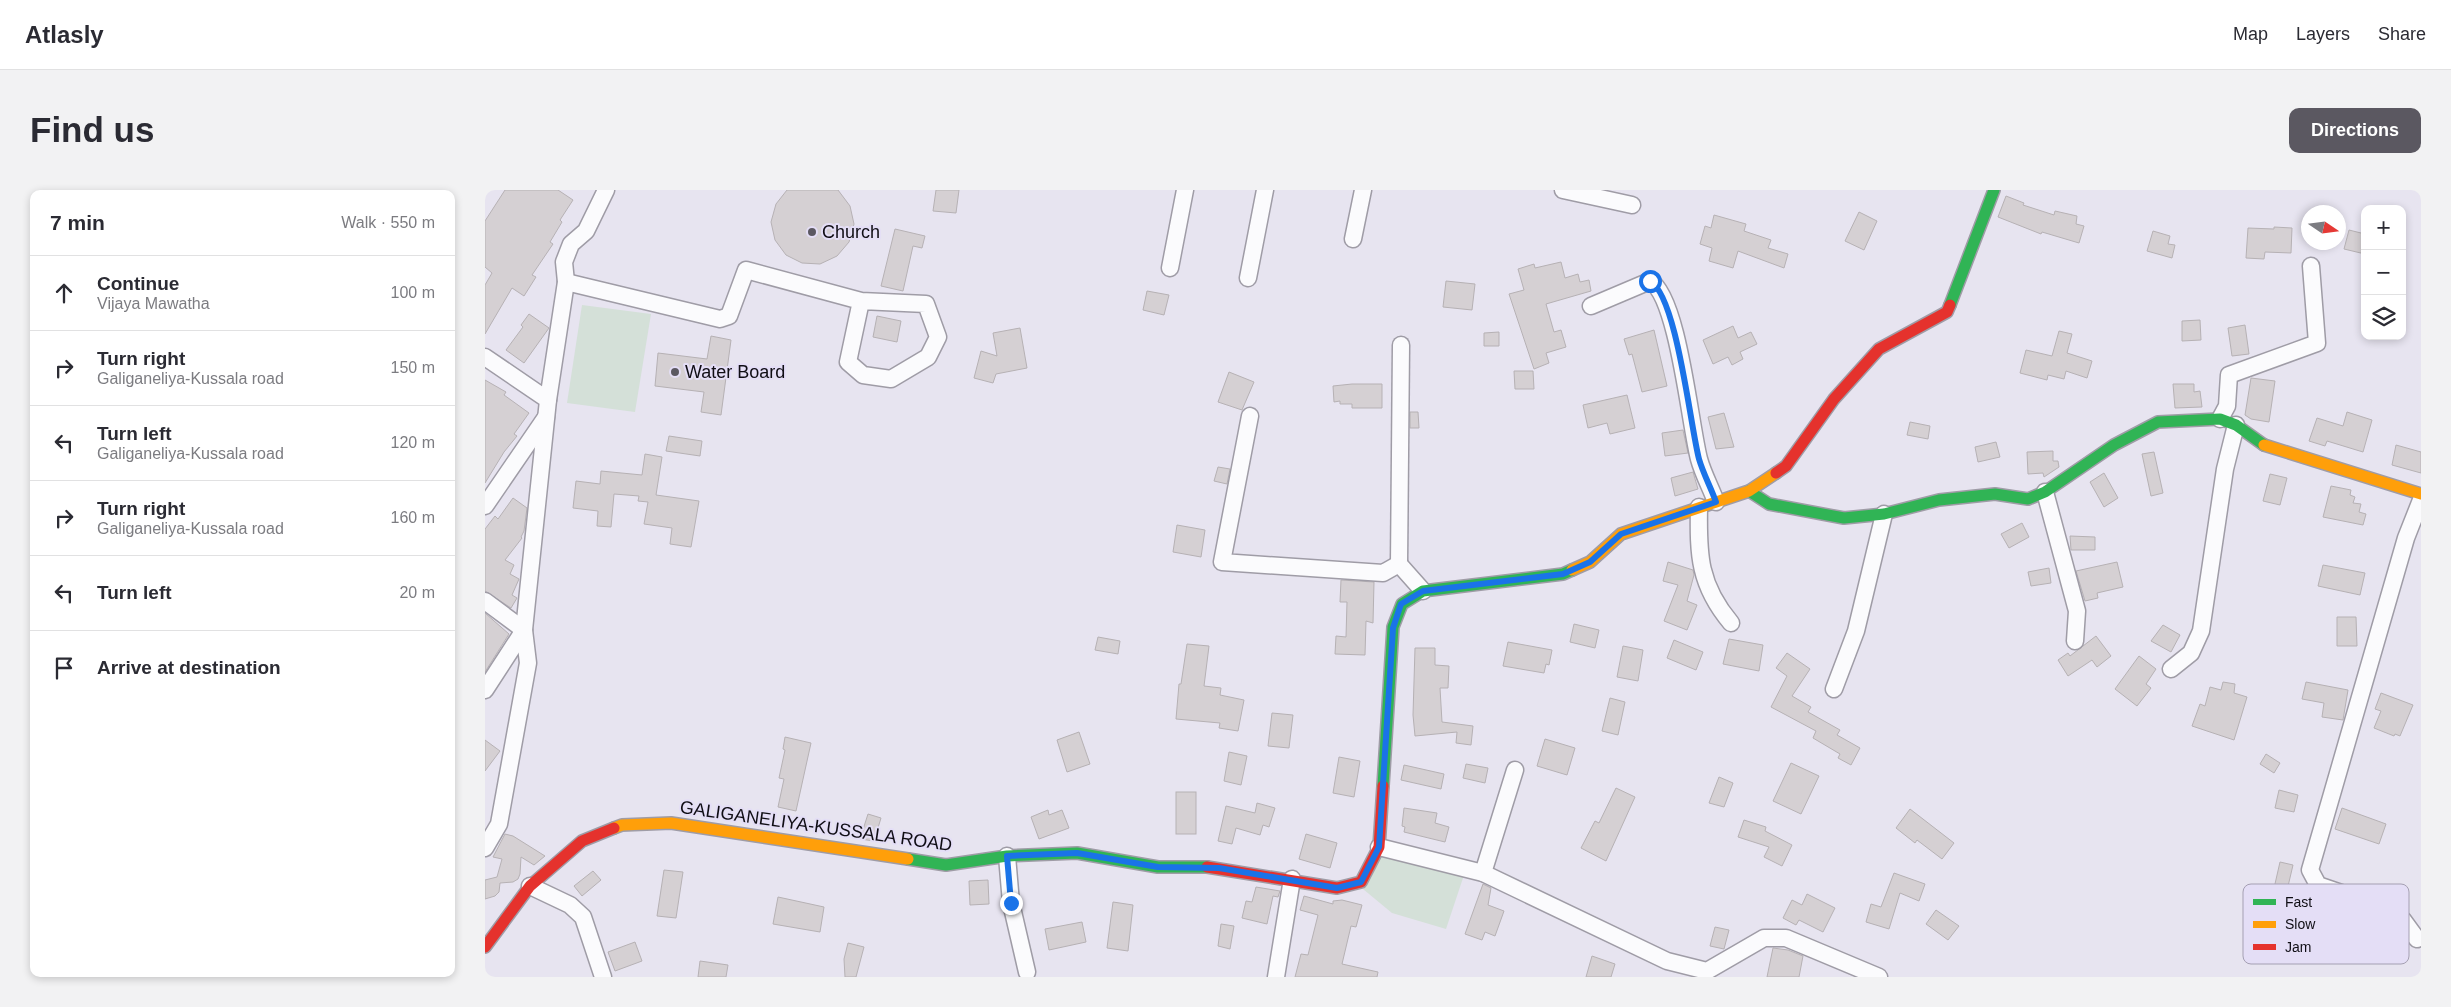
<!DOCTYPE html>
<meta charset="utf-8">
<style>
body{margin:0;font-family:Helvetica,sans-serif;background:#f2f2f3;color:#2b2b33}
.controls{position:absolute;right:15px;top:15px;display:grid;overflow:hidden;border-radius:10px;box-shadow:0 2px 8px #0003}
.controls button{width:45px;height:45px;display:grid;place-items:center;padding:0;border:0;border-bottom:1px solid #e1e1e2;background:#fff;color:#2b2b33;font:25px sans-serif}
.compass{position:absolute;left:1816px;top:15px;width:45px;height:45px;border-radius:50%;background:#fff;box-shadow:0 2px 8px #0003;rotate:103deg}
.stop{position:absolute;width:15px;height:15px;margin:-11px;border:4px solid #1a73e8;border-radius:50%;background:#fff}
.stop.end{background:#1a73e8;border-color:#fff;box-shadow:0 1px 5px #0008}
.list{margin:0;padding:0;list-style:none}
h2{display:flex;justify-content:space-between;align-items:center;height:65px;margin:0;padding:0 20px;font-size:21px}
h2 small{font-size:16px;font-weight:400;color:#7c7c81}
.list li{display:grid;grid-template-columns:32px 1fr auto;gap:15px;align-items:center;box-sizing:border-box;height:75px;padding:0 20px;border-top:1px solid #e1e1e2}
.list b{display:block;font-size:19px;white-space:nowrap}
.list p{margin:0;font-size:16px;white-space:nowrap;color:#7c7c81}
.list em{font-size:16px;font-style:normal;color:#7c7c81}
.icon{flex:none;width:28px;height:28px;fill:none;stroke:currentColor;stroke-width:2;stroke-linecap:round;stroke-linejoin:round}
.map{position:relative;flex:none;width:1936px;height:787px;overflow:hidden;border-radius:10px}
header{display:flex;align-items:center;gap:30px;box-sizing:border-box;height:70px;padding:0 25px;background:#fff;border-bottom:1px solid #e1e1e2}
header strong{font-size:24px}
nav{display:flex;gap:28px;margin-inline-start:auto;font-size:18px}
.intro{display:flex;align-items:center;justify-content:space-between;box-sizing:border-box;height:120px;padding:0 30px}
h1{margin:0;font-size:35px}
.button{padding:12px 22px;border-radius:10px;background:#5b5861;color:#fff;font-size:18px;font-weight:700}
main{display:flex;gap:30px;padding:0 30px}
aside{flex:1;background:#fff;border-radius:10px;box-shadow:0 2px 8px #0003}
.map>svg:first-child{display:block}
.green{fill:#d4e0d8}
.building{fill:#d5d0d3;stroke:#b6b1b4}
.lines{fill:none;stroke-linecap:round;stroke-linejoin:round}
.street-casing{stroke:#9f9ca6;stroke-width:19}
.fast-casing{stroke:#9f9ca6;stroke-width:14}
.slow-casing{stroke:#9f9ca6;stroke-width:14}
.jam-casing{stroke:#9f9ca6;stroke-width:14}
.street{stroke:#fbfbfd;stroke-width:16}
.fast{stroke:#30b455;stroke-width:11}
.slow{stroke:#ff9f0a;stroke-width:11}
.jam{stroke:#e5322d;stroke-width:11}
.route{stroke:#1a73e8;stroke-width:6}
.poi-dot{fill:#5b5861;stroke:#e4def6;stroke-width:2}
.labels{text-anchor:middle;stroke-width:4;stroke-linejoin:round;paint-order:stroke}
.poi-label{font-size:18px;fill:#0f0d14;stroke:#e4def6;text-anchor:start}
.street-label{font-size:18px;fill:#0f0d14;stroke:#e4def6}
.key{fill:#e4def6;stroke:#a49fb2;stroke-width:1}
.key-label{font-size:14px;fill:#0f0d14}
</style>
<header>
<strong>Atlasly</strong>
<nav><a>Map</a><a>Layers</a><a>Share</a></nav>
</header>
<div class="intro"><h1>Find us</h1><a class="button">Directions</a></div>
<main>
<aside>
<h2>7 min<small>Walk · 550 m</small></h2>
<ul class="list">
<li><svg class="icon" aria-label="ahead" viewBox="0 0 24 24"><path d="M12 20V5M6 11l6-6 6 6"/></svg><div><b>Continue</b><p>Vijaya Mawatha</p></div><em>100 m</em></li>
<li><svg class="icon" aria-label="right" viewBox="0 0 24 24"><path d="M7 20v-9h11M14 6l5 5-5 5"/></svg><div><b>Turn right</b><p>Galiganeliya-Kussala road</p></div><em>150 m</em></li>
<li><svg class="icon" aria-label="left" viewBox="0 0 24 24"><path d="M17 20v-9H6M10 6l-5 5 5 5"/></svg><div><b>Turn left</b><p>Galiganeliya-Kussala road</p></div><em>120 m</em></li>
<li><svg class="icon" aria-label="right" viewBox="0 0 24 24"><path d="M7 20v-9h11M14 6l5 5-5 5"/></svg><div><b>Turn right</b><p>Galiganeliya-Kussala road</p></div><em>160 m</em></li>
<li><svg class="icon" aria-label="left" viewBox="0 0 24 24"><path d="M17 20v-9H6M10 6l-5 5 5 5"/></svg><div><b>Turn left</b></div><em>20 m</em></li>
<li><svg class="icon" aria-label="arrive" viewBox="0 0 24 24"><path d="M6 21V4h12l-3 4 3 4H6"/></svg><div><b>Arrive at destination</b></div></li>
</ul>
</aside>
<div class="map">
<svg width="1936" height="787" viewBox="0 0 1936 787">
<rect width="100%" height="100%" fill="#e7e4f0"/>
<!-- green -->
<g class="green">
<path d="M97,115L166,124L150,222L82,213Z"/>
<path d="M899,662L980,682L961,739L907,723L878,699Z"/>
</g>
<!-- building -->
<g class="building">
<path d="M20,0H73L88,10L75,30L77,32L65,52L68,54L47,85L51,87L39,106L27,98L0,144V95L7,83L0,77V31Z"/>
<path d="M302,0H353L365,16L369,34L364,52L352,66L335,74L317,73L301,65L290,50L286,32L291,14Z"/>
<path d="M451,0H474L471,23L448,21Z"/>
<path d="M1521,6L1539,13L1538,15L1569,25L1570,21L1592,26L1591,34L1599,36L1594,53L1557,42L1556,44L1513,27Z"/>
<path d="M1374,22L1392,31L1379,60L1360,51Z"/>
<path d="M1229,25L1261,34L1259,41L1286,50L1283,58L1303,64L1299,78L1253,61L1248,78L1224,71L1227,58L1215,54L1220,36L1226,38Z"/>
<path d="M1789,37L1807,38L1806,63L1780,62L1779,69L1761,68L1763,38L1789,39Z"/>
<path d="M410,39L440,46L437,58L428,56L418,101L396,96Z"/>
<path d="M1864,40L1880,44V64L1859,59Z"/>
<path d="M1668,41L1685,46L1683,54L1690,55L1687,68L1662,61Z"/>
<path d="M1076,72L1080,88L1093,84L1095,92L1104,90L1106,101L1061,114L1069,142L1076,140L1081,157L1061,163L1064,173L1049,179L1024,104L1039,100L1033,79L1049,74L1050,78Z"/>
<path d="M961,91L990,94L987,120L958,117Z"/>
<path d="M662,101L684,105L679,125L658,120Z"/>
<path d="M44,124L64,138L39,173L21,160L38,137L36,135Z"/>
<path d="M392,126L416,131L412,152L388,147Z"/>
<path d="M1715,130L1716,150L1697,151V131Z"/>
<path d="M1760,135L1764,164L1747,166L1743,138Z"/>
<path d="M1248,136L1253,148L1266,142L1272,154L1255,162L1258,169L1247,175L1243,167L1228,174L1218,150Z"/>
<path d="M535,138L542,178L511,184L508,193L489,188L496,161L512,166L508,143Z"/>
<path d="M1169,140L1182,196L1157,202L1147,164L1144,165L1139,149Z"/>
<path d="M1574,141L1587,144L1582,163L1607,171L1602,188L1581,181L1579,189L1563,185L1562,190L1535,183L1541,160L1567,166Z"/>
<path d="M1014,142V156H999V143Z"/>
<path d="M226,146L246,150L236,225L216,222L219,202L170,196L173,163L222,169Z"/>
<path d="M1029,181H1048L1049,199H1030Z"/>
<path d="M744,182L769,192L757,220L733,212Z"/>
<path d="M1766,188L1790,191L1784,232L1766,229L1760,225Z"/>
<path d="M0,190L21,202L19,205L44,223L29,244L32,246L19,262L0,293Z"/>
<path d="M867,194H897V218H867V214H855V211L849,212L848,196Z"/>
<path d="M1688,194H1709V202L1715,201L1717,217L1690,218Z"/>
<path d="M1142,205L1150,238L1125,244L1122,233L1103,238L1098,215Z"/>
<path d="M925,222H933L934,238H925Z"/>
<path d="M1862,222L1887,230L1878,262L1842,251L1840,256L1824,251L1832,228L1858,236Z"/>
<path d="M1239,223L1249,257L1231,259L1223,227Z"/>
<path d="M1425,232L1445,236L1443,249L1422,245Z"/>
<path d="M1198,240L1203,263L1180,266L1177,243Z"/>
<path d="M184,246L217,251L215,266L181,261Z"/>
<path d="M1511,252L1515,267L1493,272L1490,257Z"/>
<path d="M1911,255L1936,262V283L1907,275Z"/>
<path d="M1568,261V271H1573L1574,277L1559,287L1558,283L1543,284L1542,262Z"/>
<path d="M1669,262L1678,303L1666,306L1657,264Z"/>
<path d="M160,264L177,267L171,305L214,311L206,357L185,354L187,338L159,334L163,312L153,311L154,306L129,304L126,337L112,336L113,321L88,318L91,291L115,294L116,281L157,285Z"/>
<path d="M733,277L745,279L742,294L729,291Z"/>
<path d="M1208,282L1213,299L1190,306L1186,288Z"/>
<path d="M1619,283L1633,308L1619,317L1605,292Z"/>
<path d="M1785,284L1802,288L1795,315L1778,311Z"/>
<path d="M1846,296L1866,300L1865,305L1870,307L1868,313L1876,314L1874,322L1881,324L1878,335L1838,327Z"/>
<path d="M28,308L42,318L39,341L36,347L37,348L20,370L29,375L25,384L34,389L27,405L32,408L26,418L0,401V339L10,326L13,329Z"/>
<path d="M1537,333L1544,347L1524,358L1516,344Z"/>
<path d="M692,335L720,340L716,367L688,362Z"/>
<path d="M1585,346L1610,347V360H1586Z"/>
<path d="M1183,372L1208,380L1209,385L1202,411L1212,415L1202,440L1179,431L1193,395L1178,391Z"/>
<path d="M1632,372L1638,397L1612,403L1613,408L1600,411L1591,381Z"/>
<path d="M1838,375L1880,383L1875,405L1833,396Z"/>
<path d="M1564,378L1566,393L1546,396L1543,382Z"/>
<path d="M856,390L889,392L888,433L881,431L880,465L850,464L851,446L861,447L862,412H855Z"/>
<path d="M0,423L24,444L0,482Z"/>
<path d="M1852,427H1871L1872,456H1852Z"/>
<path d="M1089,434L1114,440L1110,458L1085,452Z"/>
<path d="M1678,435L1695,445L1686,462L1666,451Z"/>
<path d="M1611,446L1626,466L1612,477L1607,470L1583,486L1573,470L1583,463L1585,466Z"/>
<path d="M613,447L635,451L633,464L610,460Z"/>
<path d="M1244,449L1278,455L1274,481L1238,474Z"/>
<path d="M1189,450L1218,462L1211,480L1182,468Z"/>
<path d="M1023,452L1067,460L1064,475L1061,474L1059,483L1018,476Z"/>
<path d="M702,454L724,456L719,496L736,498L735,505L759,510L753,541L734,538L735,533L691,529L694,494H696Z"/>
<path d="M1138,456L1158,460L1153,491L1132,487Z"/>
<path d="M930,458H950V475L964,476L963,498H955L957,532L988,536L986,555L971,553L972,542L930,546L928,525Z"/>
<path d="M1302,463L1325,479L1307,506L1326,517L1323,522L1355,540L1352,545L1375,558L1366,575L1353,568L1355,564L1328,548L1331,541L1286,517L1302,486L1291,478Z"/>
<path d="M1654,466L1671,479L1661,494L1666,498L1652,516L1630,499Z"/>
<path d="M1738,492L1750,494L1749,503L1762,507L1749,550L1707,536L1715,514L1720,516L1725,497L1736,500Z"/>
<path d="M1821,492L1863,500L1858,530L1837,527L1839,513L1817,509Z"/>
<path d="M1896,503L1928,515L1915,546L1910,544L1909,546L1889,538L1896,521L1890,519Z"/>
<path d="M1125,508L1140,512L1133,545L1117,541Z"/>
<path d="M787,523L808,525L804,558L783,556Z"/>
<path d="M594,542L605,574L582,582L572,550Z"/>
<path d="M300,547L326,553L311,621L293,617L299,589L294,588L300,560L298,559Z"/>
<path d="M1060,549L1090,558L1082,585L1052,576Z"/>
<path d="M0,550L15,561L0,581Z"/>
<path d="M744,562L762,566L756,595L739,591Z"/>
<path d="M1781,564L1795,573L1789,583L1775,574Z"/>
<path d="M854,567L875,571L869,607L848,603Z"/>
<path d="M1306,573L1334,586L1316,624L1288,611Z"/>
<path d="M981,574L1003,578L1000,593L978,588Z"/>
<path d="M919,575L959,584L956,599L916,590Z"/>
<path d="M1234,587L1248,593L1239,617L1224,613Z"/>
<path d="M1131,598L1150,607L1121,671L1096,658L1110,631L1114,633Z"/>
<path d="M1794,600L1813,605L1809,622L1790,618Z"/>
<rect x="691" y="602" width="20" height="42"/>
<path d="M772,613L790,618L784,637L778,635L775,645L751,638L747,654L733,651L741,616L770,623Z"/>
<path d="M919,618L952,623L950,633L964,637L960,652L919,642L920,637L917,636Z"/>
<path d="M1857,618L1901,634L1894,654L1850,639Z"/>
<path d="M1425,619L1469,653L1457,669L1432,650L1430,653L1411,638Z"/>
<path d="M563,620L564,625L577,620L584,638L554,649L546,627Z"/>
<path d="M383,624L396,628L389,651L375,649Z"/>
<path d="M1259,630L1281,637L1280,641L1307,655L1297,676L1279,667L1284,657L1253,647Z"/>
<path d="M20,644L28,646L60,666L49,675L36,667L35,684L33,689L28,692L15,693L14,702L10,706L0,709V690L12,687L17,669L8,667Z"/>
<path d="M821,644L852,653L845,678L814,669Z"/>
<path d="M1795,672L1808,675L1800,709L1787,707Z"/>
<path d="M179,680L198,682L191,728L172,726Z"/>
<path d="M108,681L116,690L97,706L89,696Z"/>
<path d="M1409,683L1440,694L1434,711L1415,703L1404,739L1381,732L1386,714L1396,717Z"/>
<path d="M503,690L504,714L485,715L484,691Z"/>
<path d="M998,694L1006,698L1003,715L1019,721L1010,746L1000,742L997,750L980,744Z"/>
<path d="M771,697L795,701L793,707L788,706L782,734L757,728L761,711L767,712Z"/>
<path d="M1322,704L1350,718L1338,742L1314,730L1311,735L1298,728L1307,710L1317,715Z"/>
<path d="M819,706L848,714V711L857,710L877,715L871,737L866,736L857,774L893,782L892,787H810L816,764L823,765L833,725L815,720Z"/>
<path d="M293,707L339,717L335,742L288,734Z"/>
<path d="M628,712L648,715L643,761L622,758Z"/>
<path d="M1451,720L1474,736L1463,750L1441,734Z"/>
<path d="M597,732L601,752L564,760L560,739Z"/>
<path d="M736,734L749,736L745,759L733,756Z"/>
<path d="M1230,737L1244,740L1239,759L1225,756Z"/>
<path d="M150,752L157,771L130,781L123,762Z"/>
<path d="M363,753L379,757L371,787H360L359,769Z"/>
<path d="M1288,758L1303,760L1318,766L1314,787H1282Z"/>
<path d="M1107,766L1130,774L1126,787H1101Z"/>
<path d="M215,771L243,775L241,787H213Z"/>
</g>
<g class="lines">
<defs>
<g id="street">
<path d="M1078,0L1147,15"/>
<path d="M868,49L878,0"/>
<path d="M685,78L700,0"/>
<path d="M763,88L780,0"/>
<path d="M81,92L235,129L244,126L261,80L376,111L441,114L453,147L443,167L406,189L378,185L363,172L376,111"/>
<path d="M1106,116L1165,91C1193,106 1205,235 1214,269C1218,284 1226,298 1231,312"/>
<path d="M0,167L63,210L39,440L0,500"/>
<path d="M63,210L81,92L79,72L86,54L101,41L121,0"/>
<path d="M765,226L737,372L898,383L914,374"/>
<path d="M1735,229L1742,216L1744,185L1832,153L1826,76"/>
<path d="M1560,302L1592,421L1590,451"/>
<path d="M0,316L61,227"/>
<path d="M1214,317C1213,365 1214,395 1246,433"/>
<path d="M914,374L916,155"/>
<path d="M914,374L938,401"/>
<path d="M0,411L39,440L43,473L14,634L0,658"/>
<path d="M1686,479L1706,463L1716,441L1740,279L1751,235"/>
<path d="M1349,499L1371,441L1399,324"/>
<path d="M894,657L998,683L1182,771L1222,781L1279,748H1301L1394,787"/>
<path d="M522,666L526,713L542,782"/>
<path d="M998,683L1030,580"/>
<path d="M45,696L85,715L98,727L118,787"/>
<path d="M1932,749L1918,730L1903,719L1833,695L1825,680L1921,348L1936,310"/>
<path d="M791,787L807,689"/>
</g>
<g id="fast">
<path d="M1465,115L1509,0"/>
<path d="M1264,301L1284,314L1359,328L1399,324L1454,310L1510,304L1543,309L1560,302L1629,255L1673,232L1735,229L1751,235L1779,255"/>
<path d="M898,596L908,437L917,414L938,401L1078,384L1087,380"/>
<path d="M423,669L461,675L522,666L592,663L673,677H722"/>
</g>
<g id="slow">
<path d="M1779,255L1936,304"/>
<path d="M1087,380L1105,372L1136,344L1264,301L1291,283"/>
<path d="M129,638L137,635L186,633L423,669"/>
</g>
<g id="jam">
<path d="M1291,283L1301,276L1349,209L1394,159L1462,122L1465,115"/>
<path d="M722,677L852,698L876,692L894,657L898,596"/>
<path d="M0,757L45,696L97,651L129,638"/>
</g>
</defs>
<!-- street casing -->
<use href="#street" class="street-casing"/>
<!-- fast casing -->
<use href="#fast" class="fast-casing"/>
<!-- slow casing -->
<use href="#slow" class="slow-casing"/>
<!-- jam casing -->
<use href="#jam" class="jam-casing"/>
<!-- street -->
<use href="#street" class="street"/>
<!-- fast -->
<use href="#fast" class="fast"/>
<!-- slow -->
<use href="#slow" class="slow"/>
<!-- jam -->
<use href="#jam" class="jam"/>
</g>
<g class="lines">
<!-- route -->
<path class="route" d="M526,713L522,666L592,663L673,677L734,678L852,698L876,692L894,657L908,438L916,414L938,401L1078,384L1105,372L1136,344L1231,312C1226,298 1218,283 1214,269C1205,235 1192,106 1165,91"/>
</g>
<!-- markers -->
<g class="poi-dot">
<circle cx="327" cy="42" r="5"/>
<circle cx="190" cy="182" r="5"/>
</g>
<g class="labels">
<!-- poi labels -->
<g class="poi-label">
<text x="337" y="48">Church</text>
<text x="200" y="188">Water Board</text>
</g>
<!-- street labels -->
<g class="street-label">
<text transform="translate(331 636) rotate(8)" y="6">GALIGANELIYA-KUSSALA ROAD</text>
</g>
</g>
<!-- legend -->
<rect x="1758" y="694" width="166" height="80" rx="8" class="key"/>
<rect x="1768" y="709" width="23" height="6" fill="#30b455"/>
<rect x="1768" y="731" width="23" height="7" fill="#ff9f0a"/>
<rect x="1768" y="754" width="23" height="6" fill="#e5322d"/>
<g class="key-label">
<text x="1800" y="717">Fast</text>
<text x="1800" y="739">Slow</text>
<text x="1800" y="762">Jam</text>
</g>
</svg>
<div class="controls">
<button>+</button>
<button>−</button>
<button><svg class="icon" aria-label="layers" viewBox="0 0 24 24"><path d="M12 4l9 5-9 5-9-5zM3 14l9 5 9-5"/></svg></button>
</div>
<svg class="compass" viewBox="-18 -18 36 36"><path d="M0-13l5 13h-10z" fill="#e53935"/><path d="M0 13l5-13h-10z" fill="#7c7c81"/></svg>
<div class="stop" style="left:1165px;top:91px"></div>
<div class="stop end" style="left:526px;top:713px"></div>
</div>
</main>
